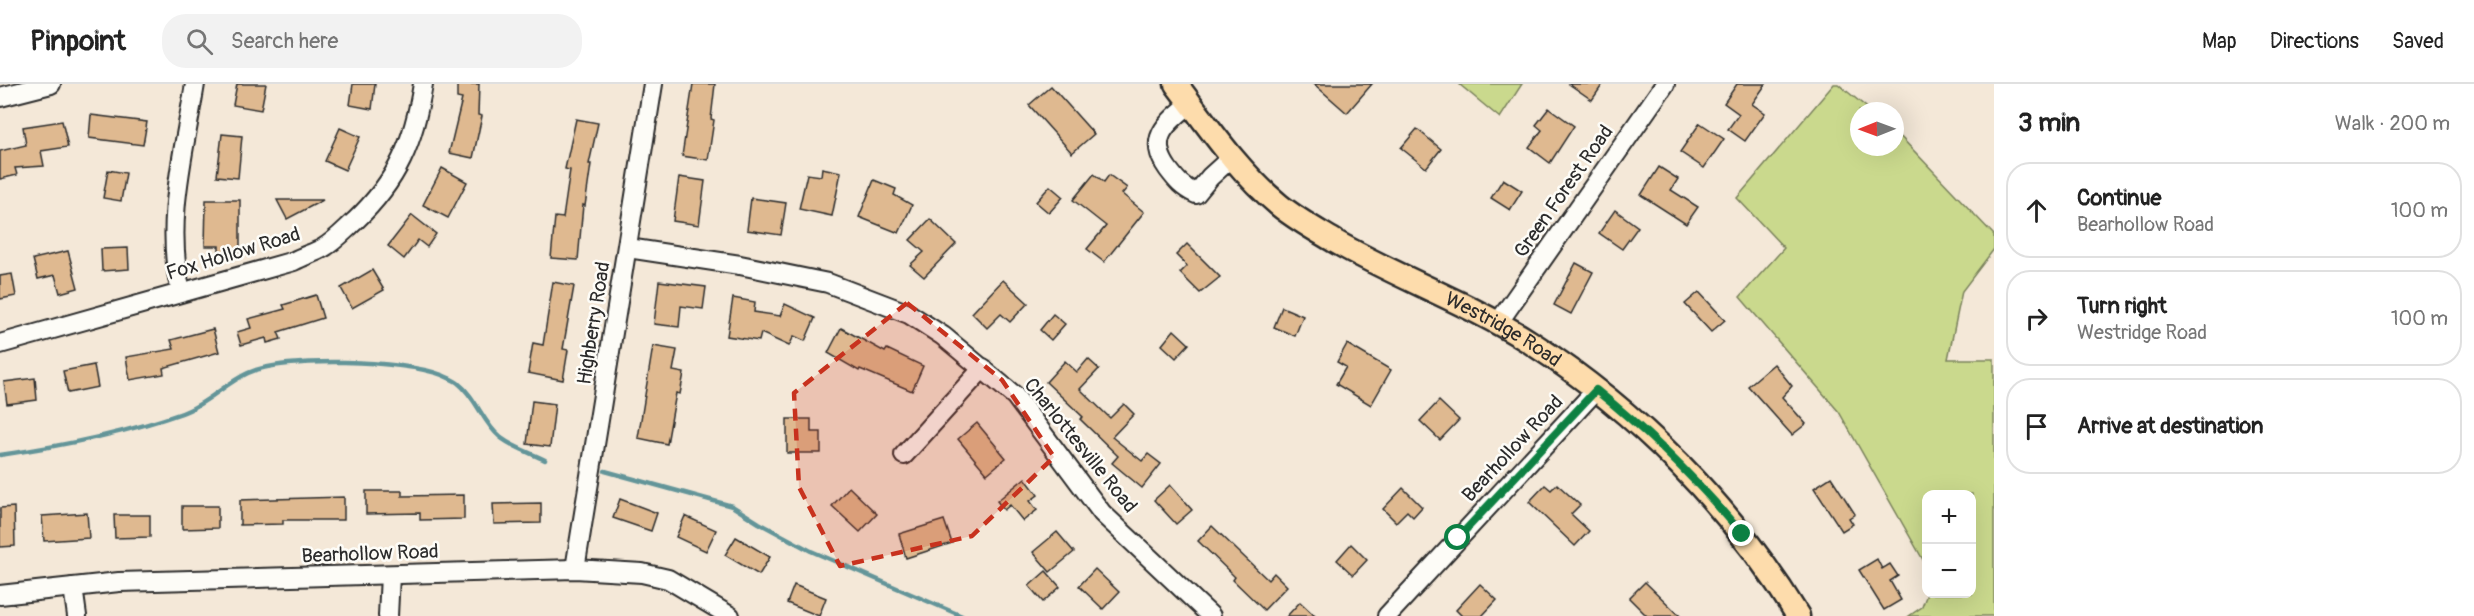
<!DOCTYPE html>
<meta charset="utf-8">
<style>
body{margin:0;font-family:Pangolin,sans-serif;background:#f2f2f2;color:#222}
.controls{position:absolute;right:18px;bottom:18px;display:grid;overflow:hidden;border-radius:12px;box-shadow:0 6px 24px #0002}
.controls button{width:54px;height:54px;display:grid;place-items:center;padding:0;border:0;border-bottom:2px solid #e0e0e0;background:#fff;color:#222;font:30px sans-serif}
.compass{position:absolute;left:1850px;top:18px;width:54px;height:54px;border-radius:50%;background:#fff;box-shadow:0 6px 24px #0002;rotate:269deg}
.stop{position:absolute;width:18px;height:18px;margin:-14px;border:4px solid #0b8043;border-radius:50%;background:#fff}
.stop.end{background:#0b8043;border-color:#fff;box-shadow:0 2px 6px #0008}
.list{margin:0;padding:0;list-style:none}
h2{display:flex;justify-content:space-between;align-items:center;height:78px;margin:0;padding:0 24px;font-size:26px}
h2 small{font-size:20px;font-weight:400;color:#767676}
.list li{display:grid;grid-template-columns:39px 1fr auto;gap:18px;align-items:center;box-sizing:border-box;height:96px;margin:0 12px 12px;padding:0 12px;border:2px solid #e0e0e0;border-radius:24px}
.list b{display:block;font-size:22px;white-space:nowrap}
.list p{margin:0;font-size:20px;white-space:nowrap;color:#767676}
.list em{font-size:20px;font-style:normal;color:#767676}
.icon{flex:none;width:33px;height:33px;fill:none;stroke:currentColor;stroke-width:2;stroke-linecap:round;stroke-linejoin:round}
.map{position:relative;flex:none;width:1994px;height:532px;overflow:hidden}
header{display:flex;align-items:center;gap:36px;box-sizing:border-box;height:84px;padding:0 30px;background:#fff;border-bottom:2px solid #e0e0e0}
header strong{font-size:28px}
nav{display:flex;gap:33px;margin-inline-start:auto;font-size:21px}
.search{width:420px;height:54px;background:#f2f2f2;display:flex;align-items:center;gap:15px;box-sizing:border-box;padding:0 21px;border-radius:24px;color:#767676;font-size:22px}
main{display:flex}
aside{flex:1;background:#fff}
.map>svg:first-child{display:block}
.green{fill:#cad98d;stroke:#7a825c;stroke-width:1.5}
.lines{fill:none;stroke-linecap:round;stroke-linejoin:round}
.stream{stroke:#649599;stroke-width:4.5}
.building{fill:#dfb990;stroke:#2b2b2b;stroke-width:1.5}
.minor-casing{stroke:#2b2b2b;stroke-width:22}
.major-casing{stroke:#2b2b2b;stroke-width:27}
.minor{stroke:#fdfcf7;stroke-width:18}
.major{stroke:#fddcac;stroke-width:22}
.route{stroke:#0b8043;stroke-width:8}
.marked{fill:#c8321e;fill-opacity:0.2;stroke:#c8321e;stroke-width:4.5;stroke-dasharray:12 8;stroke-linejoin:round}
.labels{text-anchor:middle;stroke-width:5;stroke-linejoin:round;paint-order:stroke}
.street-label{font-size:20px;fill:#2b2b2b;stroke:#fdfcf7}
</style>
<header>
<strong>Pinpoint</strong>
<div class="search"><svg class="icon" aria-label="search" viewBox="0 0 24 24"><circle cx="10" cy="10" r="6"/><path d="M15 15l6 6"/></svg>Search here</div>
<nav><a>Map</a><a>Directions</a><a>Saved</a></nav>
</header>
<main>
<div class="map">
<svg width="1994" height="532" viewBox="0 0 1994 532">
<rect width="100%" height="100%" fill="#f4e8d8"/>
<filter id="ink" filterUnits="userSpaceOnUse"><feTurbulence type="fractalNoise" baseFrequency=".0167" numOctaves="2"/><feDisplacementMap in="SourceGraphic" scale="12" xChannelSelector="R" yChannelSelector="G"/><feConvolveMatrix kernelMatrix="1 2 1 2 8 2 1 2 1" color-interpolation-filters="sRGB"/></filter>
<g filter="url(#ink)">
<!-- green -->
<g class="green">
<path d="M1459,0H1522L1500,34Z"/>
<path d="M1834,0H1838L1871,27H1859V63H1895V47L1994,151V165L1962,207L1948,275H1994V532H1909L1922,523L1927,510H1972V410H1926V481L1839,328L1740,213L1784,164L1737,114Z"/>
</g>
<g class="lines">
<!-- stream -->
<g class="stream">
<path d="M0,371C62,362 123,350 182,329C207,320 224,300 248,289C284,272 404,276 442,291C446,293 454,296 458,299C476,313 483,339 500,353C512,363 531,369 545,376"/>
<path d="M605,387L732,422L759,439L811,467L962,532"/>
</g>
</g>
<!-- building -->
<g class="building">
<path d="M237,0H266L261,26L233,21Z"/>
<path d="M353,0H375L372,25L350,21Z"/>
<path d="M457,0H479L478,31L482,32L473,74L449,69L462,15L457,14Z"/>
<path d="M693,0H715L711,35L714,36L708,76L682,72Z"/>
<path d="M1314,0H1372L1347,29Z"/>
<path d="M1569,0H1603L1592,16Z"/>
<path d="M1737,0H1766L1752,20L1765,29L1745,57L1728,45L1739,30L1724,19Z"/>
<path d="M1051,2L1094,50L1072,69L1029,21Z"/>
<path d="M1549,24L1574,42L1550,79L1529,63L1542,46L1536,41Z"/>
<path d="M91,31L147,38L143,61L89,54Z"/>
<path d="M576,35L598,39L589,80H591L585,122L583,121L578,176L551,174L555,133L563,134L570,86L565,85Z"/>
<path d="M62,37L68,63L41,67L44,82L15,84L17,91L0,95V67L26,61L23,43Z"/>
<path d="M1700,39L1724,55L1704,84L1680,68Z"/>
<path d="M340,44L360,53L345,86L325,77Z"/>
<path d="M1417,45L1441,65L1426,84L1401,64Z"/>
<path d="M222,50L242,52L238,94L217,92Z"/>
<path d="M1659,83L1678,95L1671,106L1698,123L1686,140L1641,111Z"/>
<path d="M442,84L467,98L448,134L423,121Z"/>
<path d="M822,84L841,88L832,132L799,125L807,90L821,92Z"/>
<path d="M108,86L126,89L121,117L103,114Z"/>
<path d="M1094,90L1104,98L1109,91L1127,104L1122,110L1144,128L1104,178L1087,165L1106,142L1073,116Z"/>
<path d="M679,93L705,97L699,141L673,137Z"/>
<path d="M1503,95L1522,107L1510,126L1491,114Z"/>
<path d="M874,96L896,105L894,111L912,121L899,149L859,133Z"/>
<path d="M1050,102L1063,113L1049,129L1036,118Z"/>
<path d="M751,114L786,119L781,151L747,146Z"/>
<path d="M206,116H240V168H219V162H205Z"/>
<path d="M277,116H323L287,135Z"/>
<path d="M1615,126L1638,143L1622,165L1599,149Z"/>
<path d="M412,131L436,150L427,163L418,156L404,175L388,162Z"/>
<path d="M930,135L956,160L924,193L910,181L924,168L910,156Z"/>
<path d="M1187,160L1220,193L1200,209L1180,189L1187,182L1176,171Z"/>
<path d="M128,164L129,185L102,187L101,165Z"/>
<path d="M68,167L78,204L60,209L55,191L38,195L33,175Z"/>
<path d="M1576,179L1593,188L1571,230L1554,221Z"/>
<path d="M372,186L384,206L352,224L341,204Z"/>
<path d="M12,190L16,212L0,215V192Z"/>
<path d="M1003,196L1028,219L1010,238L1001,230L987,244L972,229Z"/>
<path d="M659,197L706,203L703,225L681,222L679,243L654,240Z"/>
<path d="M553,198L574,202L563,265L568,266L563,296L528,289L533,259L543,261Z"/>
<path d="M1699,208L1725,236L1711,248L1685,220Z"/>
<path d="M316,211L323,234L278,248L281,255L267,259L266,254L241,261L237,248L251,244L248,235L285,225L283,221Z"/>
<path d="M733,214L755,218L754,228L780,232L785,220L815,234L805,257L794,252L789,262L761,249L759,257L727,252Z"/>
<path d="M1282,223L1303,232L1295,252L1274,243Z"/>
<path d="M1053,230L1065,240L1051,256L1040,246Z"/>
<path d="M841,244L885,268L887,265L923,282L912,307L860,285L859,287L828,269Z"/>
<path d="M213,245L219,268L163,284L164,290L130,296L126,273L174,265L171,256Z"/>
<path d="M1174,246L1189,260L1176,274L1162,261Z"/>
<path d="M1347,260L1391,286L1371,321L1336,300L1346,283L1337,278Z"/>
<path d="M653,262L677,266L673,287L684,289L680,310L676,309L667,360L638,354Z"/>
<path d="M1088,275L1099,285L1080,305L1110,334L1124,320L1134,330L1112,353L1142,377L1148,370L1161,380L1142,404L1112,379L1118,372L1080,335L1083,333L1046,298L1065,277L1077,288Z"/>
<path d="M1774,280L1792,302L1782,313L1806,340L1792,351L1748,302Z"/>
<path d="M94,281L98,303L68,309L63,287Z"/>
<path d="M35,294L37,316L7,320L4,298Z"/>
<path d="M532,317L555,320L550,363L527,360Z"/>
<path d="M1439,317L1459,336L1440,356L1420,337Z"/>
<path d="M787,335H811V348H821V369H787Z"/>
<path d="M977,339L1006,374L987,390L958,355Z"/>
<path d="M1831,393L1855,430L1849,434L1853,440L1842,447L1814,404Z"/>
<path d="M1025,394L1038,411L1030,417L1037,426L1023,437L1010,421L1004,426L997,417Z"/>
<path d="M1557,400L1580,421L1571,430L1589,447L1575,462L1529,418L1545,401L1551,406Z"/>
<path d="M1170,401L1192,426L1176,440L1154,416Z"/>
<path d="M849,403L877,430L860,448L832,422Z"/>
<path d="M1403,404L1422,423L1413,433L1407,427L1396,438L1383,425Z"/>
<path d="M366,407H402V412L464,411V435L420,436V429L366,430Z"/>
<path d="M344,413V436H283V440L240,441V416Z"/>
<path d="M620,415L657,429L651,447L613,434Z"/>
<path d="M541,419V439L494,440L493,420Z"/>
<path d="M182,422H218V444L182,445Z"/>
<path d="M14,423L15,462L0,463V424Z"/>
<path d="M87,429L89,454L44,457L42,432Z"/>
<path d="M114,431H150V453L115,454Z"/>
<path d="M685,432L716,446L706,467L676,453Z"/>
<path d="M944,436L952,459L906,474L899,450Z"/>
<path d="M1212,442L1268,496L1274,489L1287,502L1264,526L1233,496L1235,493L1198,457Z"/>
<path d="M1057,448L1074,468L1050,488L1033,468Z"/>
<path d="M736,453L770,473L759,491L725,471Z"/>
<path d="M1351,460L1367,476L1353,491L1337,476Z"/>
<path d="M1877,475L1882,485L1890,480L1898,492L1890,497L1901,516L1884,526L1859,486Z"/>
<path d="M1095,485L1119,508L1103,525L1079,502Z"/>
<path d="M1046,487L1060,503L1043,518L1029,502Z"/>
<path d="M1645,498L1680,532H1647L1629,514Z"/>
<path d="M1480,500L1497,516L1482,532H1462L1456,526Z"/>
<path d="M794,501L826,514L819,532L787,519Z"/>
<path d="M1300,518L1315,532H1287Z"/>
</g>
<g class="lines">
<defs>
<g id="minor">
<path d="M0,13L51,0"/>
<path d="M1191,19C1167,39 1146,54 1168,85C1177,97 1182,103 1196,110L1210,93L1232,73"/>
<path d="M628,164L740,181L828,199L909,230L943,252L1015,312L1102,429L1211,532"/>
<path d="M181,208C164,139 184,69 195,0"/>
<path d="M1498,239L1665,0"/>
<path d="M0,260L294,177C303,172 314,169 323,164C335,157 345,146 355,137C398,96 414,58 423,0"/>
<path d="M904,371L983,284"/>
<path d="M575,485L653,0"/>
<path d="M73,503L77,532"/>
<path d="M0,511L119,498L575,485L642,489L668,495L730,532"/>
<path d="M388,532L390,491"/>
<path d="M1387,532L1596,306"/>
</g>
<g id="major">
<path id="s1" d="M1176,0C1208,42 1238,87 1279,121C1296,135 1316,146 1336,158C1399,194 1469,219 1530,258C1638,328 1731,422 1798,532"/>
</g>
</defs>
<!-- minor casing -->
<use href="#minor" class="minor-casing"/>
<!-- major casing -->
<use href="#major" class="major-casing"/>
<!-- minor -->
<use href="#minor" class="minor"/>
<!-- major -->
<use href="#major" class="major"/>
</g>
</g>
<g class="lines" filter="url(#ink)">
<!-- route -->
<path class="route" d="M1458,454L1596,306C1650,349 1698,397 1742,450"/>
</g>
<!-- marked area -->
<path class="marked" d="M907,219L1002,296L1054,373L972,452L840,482L799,403L794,309Z"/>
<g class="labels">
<!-- street labels -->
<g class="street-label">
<text transform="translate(1563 107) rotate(-55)" y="7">Green Forest Road</text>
<text transform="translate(233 169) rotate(-17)" y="7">Fox Hollow Road</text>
<text transform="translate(593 239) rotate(-81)" y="7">Highberry Road</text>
<text dy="7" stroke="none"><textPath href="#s1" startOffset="416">Westridge Road</textPath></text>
<text transform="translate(1081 361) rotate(51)" y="7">Charlottesville Road</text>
<text transform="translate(1512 364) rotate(-47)" y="7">Bearhollow Road</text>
<text transform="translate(370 469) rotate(-2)" y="7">Bearhollow Road</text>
</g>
</g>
</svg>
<div class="controls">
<button>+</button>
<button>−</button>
</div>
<svg class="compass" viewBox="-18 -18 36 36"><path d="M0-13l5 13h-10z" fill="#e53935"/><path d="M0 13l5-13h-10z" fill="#767676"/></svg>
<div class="stop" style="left:1458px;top:454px"></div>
<div class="stop end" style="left:1742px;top:450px"></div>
</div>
<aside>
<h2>3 min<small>Walk · 200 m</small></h2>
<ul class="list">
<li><svg class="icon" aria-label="ahead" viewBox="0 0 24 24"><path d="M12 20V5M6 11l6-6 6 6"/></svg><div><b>Continue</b><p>Bearhollow Road</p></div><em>100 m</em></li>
<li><svg class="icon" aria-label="right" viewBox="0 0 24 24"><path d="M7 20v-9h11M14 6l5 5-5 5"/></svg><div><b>Turn right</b><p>Westridge Road</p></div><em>100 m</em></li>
<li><svg class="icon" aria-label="arrive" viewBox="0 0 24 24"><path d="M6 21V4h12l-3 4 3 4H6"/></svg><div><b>Arrive at destination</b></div></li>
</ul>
</aside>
</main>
